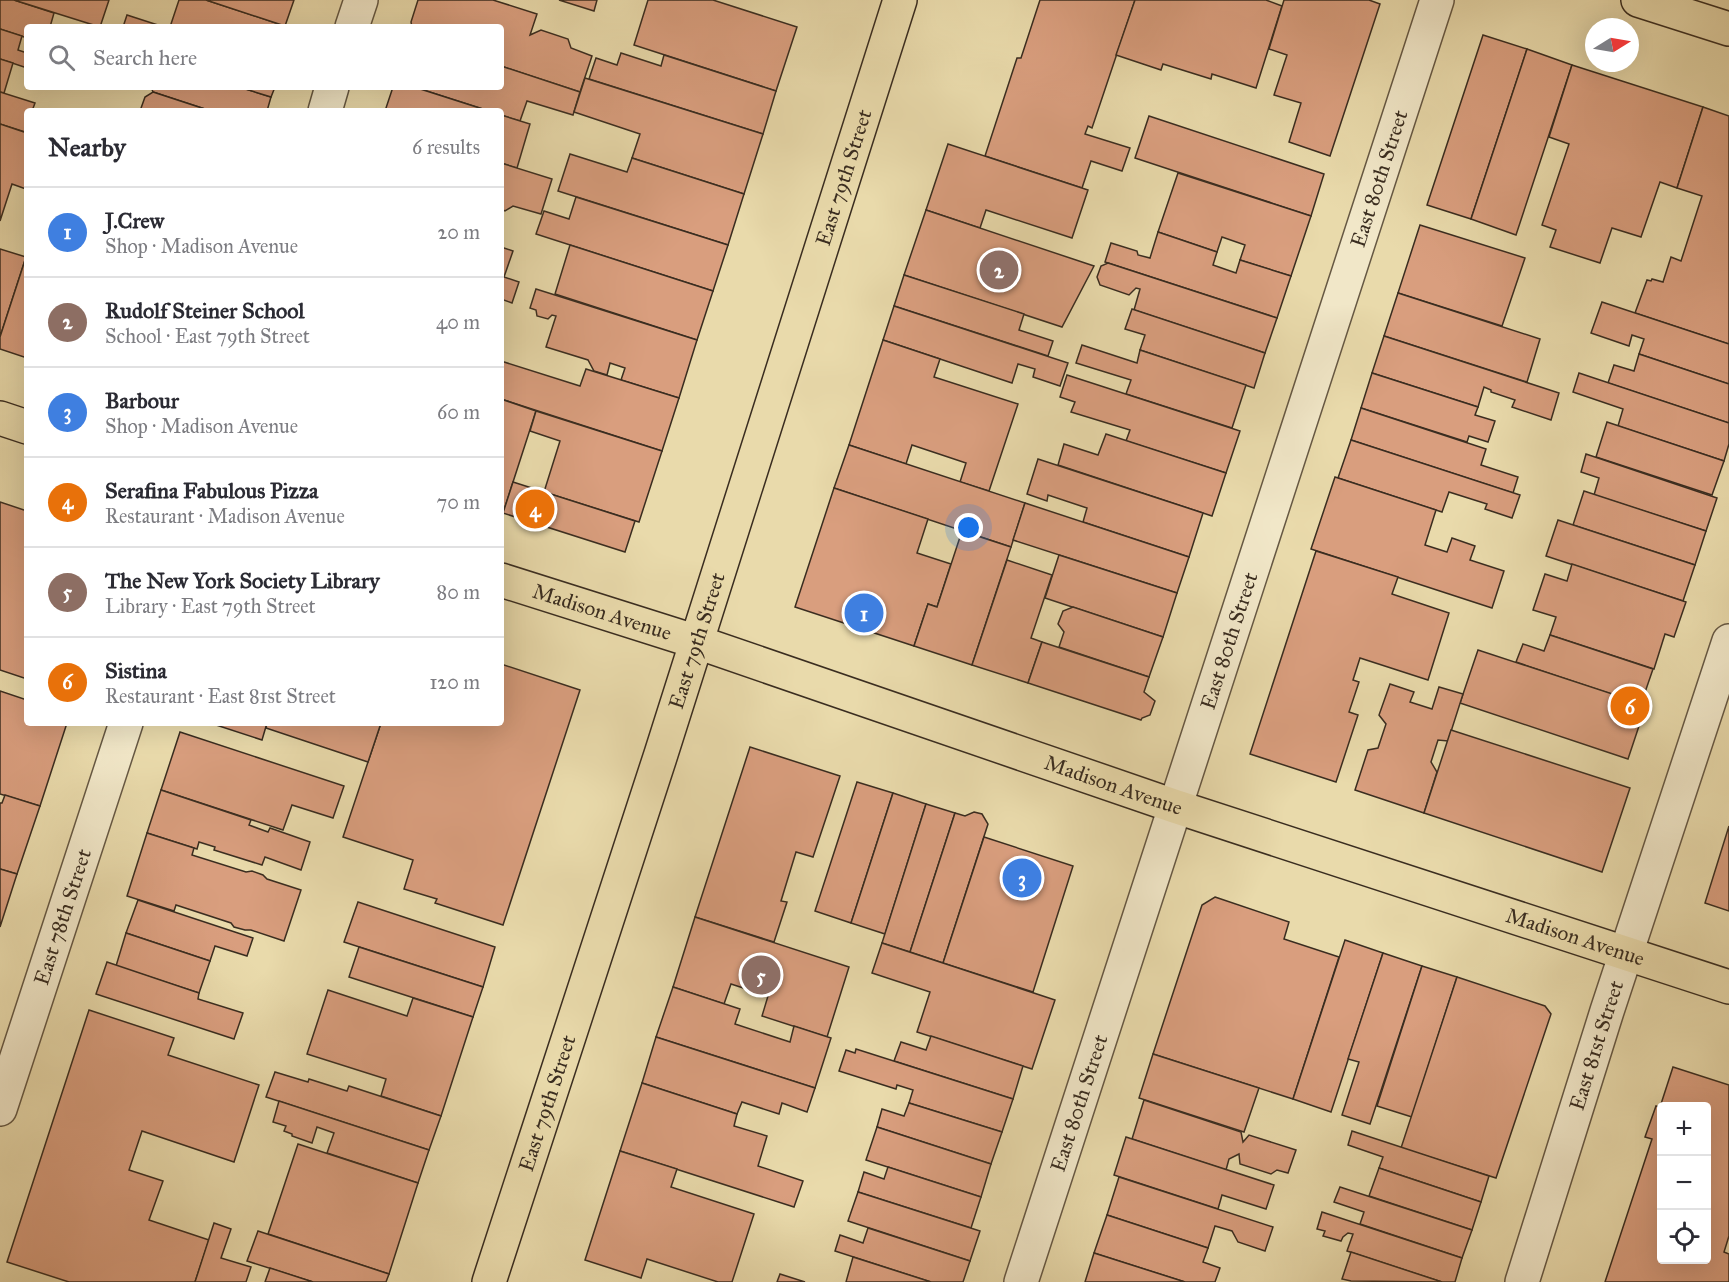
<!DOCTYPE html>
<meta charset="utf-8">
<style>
body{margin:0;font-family:"IM FELL Great Primer",serif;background:#f7f7f7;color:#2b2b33}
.controls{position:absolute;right:18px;bottom:18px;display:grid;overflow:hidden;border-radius:6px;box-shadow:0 6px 24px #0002}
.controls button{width:54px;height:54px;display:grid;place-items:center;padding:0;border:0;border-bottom:2px solid #e1e1e2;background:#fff;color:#2b2b33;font:30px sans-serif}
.compass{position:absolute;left:1585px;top:18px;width:54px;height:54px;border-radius:50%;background:#fff;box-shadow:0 6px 24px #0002;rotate:79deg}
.you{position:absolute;left:969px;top:528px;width:21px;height:21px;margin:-15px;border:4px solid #fff;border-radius:50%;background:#1a73e8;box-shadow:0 0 0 9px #1a73e833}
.badge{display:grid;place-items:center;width:39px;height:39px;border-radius:50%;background:#8f2418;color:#fff;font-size:20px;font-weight:700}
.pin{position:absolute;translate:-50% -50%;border:3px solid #fff;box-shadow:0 2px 6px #0006}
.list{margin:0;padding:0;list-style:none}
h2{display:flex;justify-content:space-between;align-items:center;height:78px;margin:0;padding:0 24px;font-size:26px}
h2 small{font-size:20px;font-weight:400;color:#7c7c81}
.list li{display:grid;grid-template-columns:39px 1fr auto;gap:18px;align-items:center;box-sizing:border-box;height:90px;padding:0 24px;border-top:2px solid #e1e1e2}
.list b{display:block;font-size:22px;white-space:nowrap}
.list p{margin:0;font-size:20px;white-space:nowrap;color:#7c7c81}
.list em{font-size:20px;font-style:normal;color:#7c7c81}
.icon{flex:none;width:33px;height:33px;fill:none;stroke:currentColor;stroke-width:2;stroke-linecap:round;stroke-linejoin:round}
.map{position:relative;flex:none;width:1729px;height:1282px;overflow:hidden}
.search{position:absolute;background:#fff;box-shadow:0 6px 24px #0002;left:24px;top:24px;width:480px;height:66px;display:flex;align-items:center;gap:15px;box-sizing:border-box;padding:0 21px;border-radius:6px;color:#7c7c81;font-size:22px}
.panel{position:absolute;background:#fff;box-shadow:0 6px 24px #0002;left:24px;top:108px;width:480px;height:618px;border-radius:6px}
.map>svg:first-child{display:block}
.building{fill:#d99e7e;stroke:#3a2d20;stroke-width:1.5;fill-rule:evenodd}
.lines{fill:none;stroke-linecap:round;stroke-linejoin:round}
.minor-casing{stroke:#665843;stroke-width:36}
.major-casing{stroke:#3a2d20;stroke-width:36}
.minor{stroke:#f1e7c8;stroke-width:33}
.major{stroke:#e9daab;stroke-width:33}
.labels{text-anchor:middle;stroke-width:6;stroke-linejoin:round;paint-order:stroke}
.street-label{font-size:21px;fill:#3a2d20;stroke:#f1e7c8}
</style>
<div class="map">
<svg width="1729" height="1282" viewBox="0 0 1729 1282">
<rect width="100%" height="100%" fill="#e9daab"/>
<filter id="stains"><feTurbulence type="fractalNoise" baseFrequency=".00333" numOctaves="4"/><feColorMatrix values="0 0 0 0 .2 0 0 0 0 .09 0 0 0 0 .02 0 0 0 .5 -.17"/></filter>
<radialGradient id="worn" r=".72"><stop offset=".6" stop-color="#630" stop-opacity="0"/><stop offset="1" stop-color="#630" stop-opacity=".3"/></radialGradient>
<!-- building -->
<g class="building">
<path d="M0,0H14L54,13L50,27H27V38L0,29Z"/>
<path d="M14,0H109L100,27Z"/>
<path d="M179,0H206L285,26L170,27Z"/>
<path d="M206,0H294L285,26Z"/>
<path d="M418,0H493L537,14L530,35L541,30L568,39L571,48L592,56L580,92L501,66V27H412L411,22Z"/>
<path d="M559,0H597L594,11Z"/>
<path d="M648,0H713L797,27L776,91L634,45Z"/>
<path d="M1040,0H1135L1092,128L1088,126L1085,134L1130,148L1122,171L1091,161L1082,188L985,156L1017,58H1021Z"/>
<path d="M1135,0H1266L1282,6L1256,88L1212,74L1211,79L1163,64L1161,70L1116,55Z"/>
<path d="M1284,0H1369L1380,4L1330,156L1289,142L1301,103L1274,95L1287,55L1269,49Z"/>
<path d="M127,15L164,27H123Z"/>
<path d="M0,29L22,36L18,50L27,53V68L0,59Z"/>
<path d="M1483,35L1527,49L1471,219L1427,205Z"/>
<path d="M1527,49L1572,65L1516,235L1471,219Z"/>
<path d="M621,53L661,66L664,55L776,91L763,134L589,79L596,58L617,65Z"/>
<path d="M0,59L13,63L4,93L0,92Z"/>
<path d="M1572,65L1703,107L1677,188L1660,182L1641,237L1612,228L1600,263L1550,247L1556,230L1542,225L1569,144L1549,137Z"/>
<path d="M501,66L580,92L573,115L527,101L520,121L501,115V111H489L414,87H501Z"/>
<path d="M585,78L763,134L744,194L632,158L640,134L574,112Z"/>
<path d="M151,87H239L271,97L267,111H211L153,92Z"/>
<path d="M239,87H275L271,97Z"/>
<path d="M393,87H414L489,111H385Z"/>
<path d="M0,92L35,103L32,111H27L25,132L0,124Z"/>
<path d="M153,92L211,111H140L145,97Z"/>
<path d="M1703,107L1729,116V344L1635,313L1647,280L1651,281L1652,279L1663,282L1671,257L1681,261L1702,196L1677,188Z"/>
<path d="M501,115L530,124L517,168L501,163Z"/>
<path d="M1149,116L1324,174L1311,216L1135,158Z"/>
<path d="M0,124L27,133V185L26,189L12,184L0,221Z"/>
<path d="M948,144L1088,190L1072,238L986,210L980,228L926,210Z"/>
<path d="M570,154L627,172L632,158L744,194L728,245L558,191Z"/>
<path d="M501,163L552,179L541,214L513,206L505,211L501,209Z"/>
<path d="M1178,173L1311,216L1291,276L1240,260L1245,245L1222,237L1217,252L1158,232Z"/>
<path d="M576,197L728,245L713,291L536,234L544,211L569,219Z"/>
<path d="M926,210L1094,266L1062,327L904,275Z"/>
<path d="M1420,225L1525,258L1502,326L1398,293Z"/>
<path d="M1158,232L1217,252L1213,265L1236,273L1240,260L1291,276L1277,318L1105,262L1111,243L1137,251L1138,255L1150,258Z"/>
<path d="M570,245L713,291L697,340L555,294Z"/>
<path d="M501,247L513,251L504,277L501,276Z"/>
<path d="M0,249L26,257L0,337Z"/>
<path d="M27,254V358L0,349V337Z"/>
<path d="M1108,263L1277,318L1265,353L1134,310L1140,289L1136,288L1129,295L1100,285L1097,277L1101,266Z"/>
<path d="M904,275L1024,314L1019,330L1053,341L1048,356L894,306Z"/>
<path d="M501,276L519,282L512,303L501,299Z"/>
<path d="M536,289L697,340L679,398L621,380L625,368L610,363L607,375L594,371L588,360L546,347L556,316L552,315L548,319L537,316L536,310L530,308Z"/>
<path d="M1398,293L1540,339L1527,382L1384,336Z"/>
<path d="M1602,302L1729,344V384L1639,354L1644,339L1632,335L1629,346L1591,333Z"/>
<path d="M894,306L1068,363L1060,386L1033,377L1035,369L1018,364L1012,383L883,340Z"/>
<path d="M1132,309L1265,353L1254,388L1140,350L1145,335L1125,329Z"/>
<path d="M1384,336L1559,393L1551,420L1512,407L1515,400L1491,392V390L1484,387L1478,407L1372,373Z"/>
<path d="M883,340L940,359L934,377L1018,404L989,491L960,482L966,463L912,445L906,464L849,445Z"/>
<path d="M1082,345L1137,363L1140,350L1246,385L1232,428L1126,394L1131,380L1076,363Z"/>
<path d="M1639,354L1729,384V423L1608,383L1614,365L1634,371Z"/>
<path d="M501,361L580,386L586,369L679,398L662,451L501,399Z"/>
<path d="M1372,373L1478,407L1475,415L1495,421L1488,442L1469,436L1467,442L1361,408Z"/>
<path d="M1579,373L1729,423V444L1724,461L1618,426L1623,409L1573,392Z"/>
<path d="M1067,375L1240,431L1226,473L1126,441L1130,430L1071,412L1075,402L1060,397Z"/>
<path d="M501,399L536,411L503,513L501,512Z"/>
<path d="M1361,408L1486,449L1481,465L1518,477L1513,493L1351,440Z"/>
<path d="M536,411L662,451L639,522L544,492L560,441L530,431Z"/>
<path d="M1607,422L1724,461L1712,495L1596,457Z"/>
<path d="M1106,434L1226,473L1212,516L1058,465L1064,444L1098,455Z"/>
<path d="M1351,440L1520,495L1512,518L1485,509L1487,504L1449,492L1442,512L1338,478Z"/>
<path d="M849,445L1025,503L1011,547L834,488Z"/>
<path d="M1586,454L1717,498L1706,531L1594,495L1599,478L1581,472Z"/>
<path d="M1038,459L1203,513L1189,557L1083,522L1087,508L1048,495L1047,501L1027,494Z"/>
<path d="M1335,477L1436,510L1425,545L1447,552L1452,538L1475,546L1470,560L1504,571L1492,608L1311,549Z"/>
<path d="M513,482L635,521L625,552L503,513Z"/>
<path d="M834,488L928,519L917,553L951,564L937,607L928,604L914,646L795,607Z"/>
<path d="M1584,491L1706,531L1695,565L1573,525Z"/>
<path d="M0,502L27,511V679L0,670Z"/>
<path d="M1025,503L1189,557L1177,593L1013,540Z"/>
<path d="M1558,520L1695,565L1683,601L1546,556Z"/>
<path d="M962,531L1011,547L972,665L914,646L928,604L937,607Z"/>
<path d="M1316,551L1398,577L1392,594L1449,613L1428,680L1360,658L1353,680L1359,682L1349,712L1358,715L1336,782L1250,754Z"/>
<path d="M1059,555L1177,593L1163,637L1045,598Z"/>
<path d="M1007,560L1052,575L1031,638L1042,642L1028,683L972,665Z"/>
<path d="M1572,564L1686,602L1674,637L1665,634L1654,669L1550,635L1556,617L1533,610L1545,574L1567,581Z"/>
<path d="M1073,607L1163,637L1149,677L1059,647L1064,632L1058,624L1063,611Z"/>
<path d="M1550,635L1653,669L1641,704L1516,662L1523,644L1544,651Z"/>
<path d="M1042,642L1149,677L1144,692L1155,701L1150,715L1142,718L1141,720L1028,683Z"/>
<path d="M1478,650L1646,705L1628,759L1460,703Z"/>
<path d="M501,664L580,690L503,925L435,903L437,899L404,889L413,860L343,837L381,723H501Z"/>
<path d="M1390,684L1414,692L1410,702L1432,709L1439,687L1463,694L1448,741L1438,740L1431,762L1437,772L1424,813L1355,790L1368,750L1378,748L1386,724L1379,715Z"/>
<path d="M0,691L27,700V723H67L40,806L0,794Z"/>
<path d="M210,723H267L262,740Z"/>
<path d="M267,723H381L368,762L266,728Z"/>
<path d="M1451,730L1630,788L1602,872L1424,813Z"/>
<path d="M180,732L344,786L333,818L292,805L283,830L161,790Z"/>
<path d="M750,747L840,776L813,857L796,852L781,901L787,902L774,942L695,917Z"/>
<path d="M857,782L893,793L851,923L815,911Z"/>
<path d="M161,790L251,820L249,825L268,832L270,828L310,842L301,870L265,857L262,865L214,850L215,847L199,842L197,849L147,833Z"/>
<path d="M893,793L926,804L885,934L851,923Z"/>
<path d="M5,795L40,806L17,874L0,869V803H2Z"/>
<path d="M926,804L955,813L910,952L882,943Z"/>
<path d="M974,812L982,814L988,824L943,963L910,952L955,813L965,816Z"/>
<path d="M1729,826V911L1705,903Z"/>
<path d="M147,833L194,848L192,855L246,872L252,871L263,875L267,879L301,890L284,941L251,930H245L234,927L231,923L176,905L174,911L127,896Z"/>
<path d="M984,837L1073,866L1033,992L943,963Z"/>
<path d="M0,869L17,874L0,927Z"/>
<path d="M1215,897L1289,922L1284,939L1339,957L1293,1099L1153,1054L1202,905Z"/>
<path d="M138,900L253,938L247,956L215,946L210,961L126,933Z"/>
<path d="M358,902L495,947L483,987L344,942Z"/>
<path d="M695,917L849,967L827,1037L762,1016L768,996L731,984L724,1004L673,987Z"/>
<path d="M126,933L210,961L199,993L116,966Z"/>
<path d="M1345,940L1383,953L1331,1112L1293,1099Z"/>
<path d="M882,943L1055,1000L1032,1069L917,1032L930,992L872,973Z"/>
<path d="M359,947L483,987L473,1017L349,977Z"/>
<path d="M1383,953L1422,966L1370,1124L1342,1115L1359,1062L1348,1059Z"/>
<path d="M107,962L199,993L198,999L243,1013L234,1039L96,994Z"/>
<path d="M1422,966L1457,977L1412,1117L1377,1106Z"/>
<path d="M1457,977L1545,1006L1551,1014L1496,1178L1401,1148Z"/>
<path d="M673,987L740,1009L735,1024L790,1042L794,1026L831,1038L815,1088L656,1037Z"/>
<path d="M328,990L407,1016L413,998L473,1017L441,1116L381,1096L386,1079L307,1054Z"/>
<path d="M89,1010L174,1038L168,1055L259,1085L234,1162L142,1131L129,1170L163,1181L149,1220L209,1240L195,1282H69L7,1262Z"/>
<path d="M931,1036L1023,1066L1013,1099L894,1061L901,1042L926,1050Z"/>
<path d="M656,1037L815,1088L807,1112L782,1103L779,1114L742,1102L737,1114L642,1083Z"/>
<path d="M856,1049L1013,1099L1002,1132L909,1103L913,1090L897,1085L896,1089L839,1071L846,1050L855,1053Z"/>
<path d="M1153,1054L1259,1088L1244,1132L1139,1098Z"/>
<path d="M1673,1067L1729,1085V1236L1724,1252L1729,1254V1282H1605L1652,1139L1645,1137L1656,1106L1660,1107ZM1662,1106H1706V1260H1662Z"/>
<path d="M275,1072L308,1082L309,1079L347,1091L349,1086L441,1116L429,1150L266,1097Z"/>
<path d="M642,1083L737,1114L734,1126L767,1136L758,1166L803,1181L794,1207L620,1151Z"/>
<path d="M1144,1100L1241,1132L1243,1142L1249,1135L1296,1150L1288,1173L1277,1170L1271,1174L1240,1164L1239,1154L1229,1159L1226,1170L1132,1139Z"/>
<path d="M279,1101L429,1150L418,1183L327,1153L334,1133L317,1127L312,1143L292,1136V1134L284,1131L286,1126L273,1122Z"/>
<path d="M909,1103L1002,1132L991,1164L877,1127L882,1109L904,1116Z"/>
<path d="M877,1127L991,1164L981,1197L866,1160Z"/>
<path d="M1352,1131L1489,1176L1481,1202L1379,1168L1383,1157L1348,1145Z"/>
<path d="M1126,1137L1274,1185L1266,1209L1222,1195L1218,1209L1114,1175Z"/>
<path d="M298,1144L418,1183L389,1274L268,1234Z"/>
<path d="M620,1151L677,1169L671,1187L754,1214L732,1282H718L647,1259L641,1278L585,1260Z"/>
<path d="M888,1167L981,1197L971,1228L858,1192L864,1172L884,1179Z"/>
<path d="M1379,1168L1481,1202L1472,1230L1369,1196Z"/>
<path d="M1119,1177L1273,1227L1265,1251L1238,1242L1232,1231L1215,1226L1208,1248L1107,1215Z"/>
<path d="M1340,1187L1472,1230L1462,1258L1360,1224L1364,1212L1334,1202Z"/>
<path d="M858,1192L980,1231L970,1261L848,1221Z"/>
<path d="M1322,1212L1462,1258L1455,1282H1442L1347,1251L1353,1234L1348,1233L1343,1237L1341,1241L1323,1236L1325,1231L1317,1229Z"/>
<path d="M1107,1215L1208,1248L1203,1262L1220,1268L1215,1282H1185L1094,1253Z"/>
<path d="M214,1223L231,1229L221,1258L251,1267L246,1282H195Z"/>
<path d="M868,1228L970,1261L963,1282H931L835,1251L840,1235L863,1243Z"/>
<path d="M258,1231L389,1274L386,1282H313L247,1261Z"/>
<path d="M1351,1252L1442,1282L1351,1281L1342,1279Z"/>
<path d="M1094,1253L1185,1282H1085Z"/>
<path d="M853,1257L931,1282H846Z"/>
<path d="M270,1268L313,1282H265Z"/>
<path d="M780,1274L805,1282H777Z"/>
</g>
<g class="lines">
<defs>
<g id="minor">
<path d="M352,27L361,0"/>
<path d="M325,111L332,87"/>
<path id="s1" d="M0,1109L126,723"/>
<path id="s2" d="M1021,1282L1437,0"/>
<path id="s3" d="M1522,1282L1607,1011L1729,641"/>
</g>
<g id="major">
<path d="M1638,0L1729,29"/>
<path d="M0,418L27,427"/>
<path id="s4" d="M501,580L697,642L1174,806L1729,987"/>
<path id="s5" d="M489,1282L661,754L900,0"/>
</g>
</defs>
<!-- minor casing -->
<use href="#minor" class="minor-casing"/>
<!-- major casing -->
<use href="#major" class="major-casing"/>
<!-- minor -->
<use href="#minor" class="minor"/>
<!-- major -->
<use href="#major" class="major"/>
</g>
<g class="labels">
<!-- street labels -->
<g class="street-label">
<text dy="7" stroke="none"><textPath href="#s5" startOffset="1160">East 79th Street</textPath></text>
<text dy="7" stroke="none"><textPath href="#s2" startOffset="1160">East 80th Street</textPath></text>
<text dy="7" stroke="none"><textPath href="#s4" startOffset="106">Madison Avenue</textPath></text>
<text dy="7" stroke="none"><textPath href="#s2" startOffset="674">East 80th Street</textPath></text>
<text dy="7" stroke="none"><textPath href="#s5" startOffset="674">East 79th Street</textPath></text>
<text dy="7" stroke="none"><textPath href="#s4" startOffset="646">Madison Avenue</textPath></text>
<text dy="7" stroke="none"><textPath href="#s1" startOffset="202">East 78th Street</textPath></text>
<text dy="7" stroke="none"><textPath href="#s4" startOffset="1132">Madison Avenue</textPath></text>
<text dy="7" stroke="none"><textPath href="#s3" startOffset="248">East 81st Street</textPath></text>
<text dy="7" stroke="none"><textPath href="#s2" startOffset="188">East 80th Street</textPath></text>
<text dy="7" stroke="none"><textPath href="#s5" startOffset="188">East 79th Street</textPath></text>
</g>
</g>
<rect width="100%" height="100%" filter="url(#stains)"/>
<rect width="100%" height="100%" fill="url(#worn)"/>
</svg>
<div class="controls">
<button>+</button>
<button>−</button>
<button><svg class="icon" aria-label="locate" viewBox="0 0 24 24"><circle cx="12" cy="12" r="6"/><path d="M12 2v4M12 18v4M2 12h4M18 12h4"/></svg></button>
</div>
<svg class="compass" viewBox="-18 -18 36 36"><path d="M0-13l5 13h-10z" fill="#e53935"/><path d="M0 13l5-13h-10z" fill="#7c7c81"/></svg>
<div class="you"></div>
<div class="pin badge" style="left:864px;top:613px;background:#3f7fe0">1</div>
<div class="pin badge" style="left:999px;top:270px;background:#8d6e63">2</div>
<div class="pin badge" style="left:1022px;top:878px;background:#3f7fe0">3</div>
<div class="pin badge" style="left:535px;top:509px;background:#e8710a">4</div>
<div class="pin badge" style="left:761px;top:975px;background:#8d6e63">5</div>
<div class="pin badge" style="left:1630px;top:706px;background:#e8710a">6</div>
<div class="search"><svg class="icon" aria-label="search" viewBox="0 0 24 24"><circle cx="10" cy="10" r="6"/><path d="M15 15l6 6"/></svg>Search here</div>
<section class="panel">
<h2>Nearby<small>6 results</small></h2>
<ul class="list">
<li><span class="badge" style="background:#3f7fe0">1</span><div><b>J.Crew</b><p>Shop · Madison Avenue</p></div><em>20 m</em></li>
<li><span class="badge" style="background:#8d6e63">2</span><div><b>Rudolf Steiner School</b><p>School · East 79th Street</p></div><em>40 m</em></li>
<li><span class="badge" style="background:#3f7fe0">3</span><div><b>Barbour</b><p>Shop · Madison Avenue</p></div><em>60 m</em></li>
<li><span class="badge" style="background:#e8710a">4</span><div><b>Serafina Fabulous Pizza</b><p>Restaurant · Madison Avenue</p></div><em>70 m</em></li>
<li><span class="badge" style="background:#8d6e63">5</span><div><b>The New York Society Library</b><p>Library · East 79th Street</p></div><em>80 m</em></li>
<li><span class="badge" style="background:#e8710a">6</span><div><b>Sistina</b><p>Restaurant · East 81st Street</p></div><em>120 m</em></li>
</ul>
</section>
</div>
